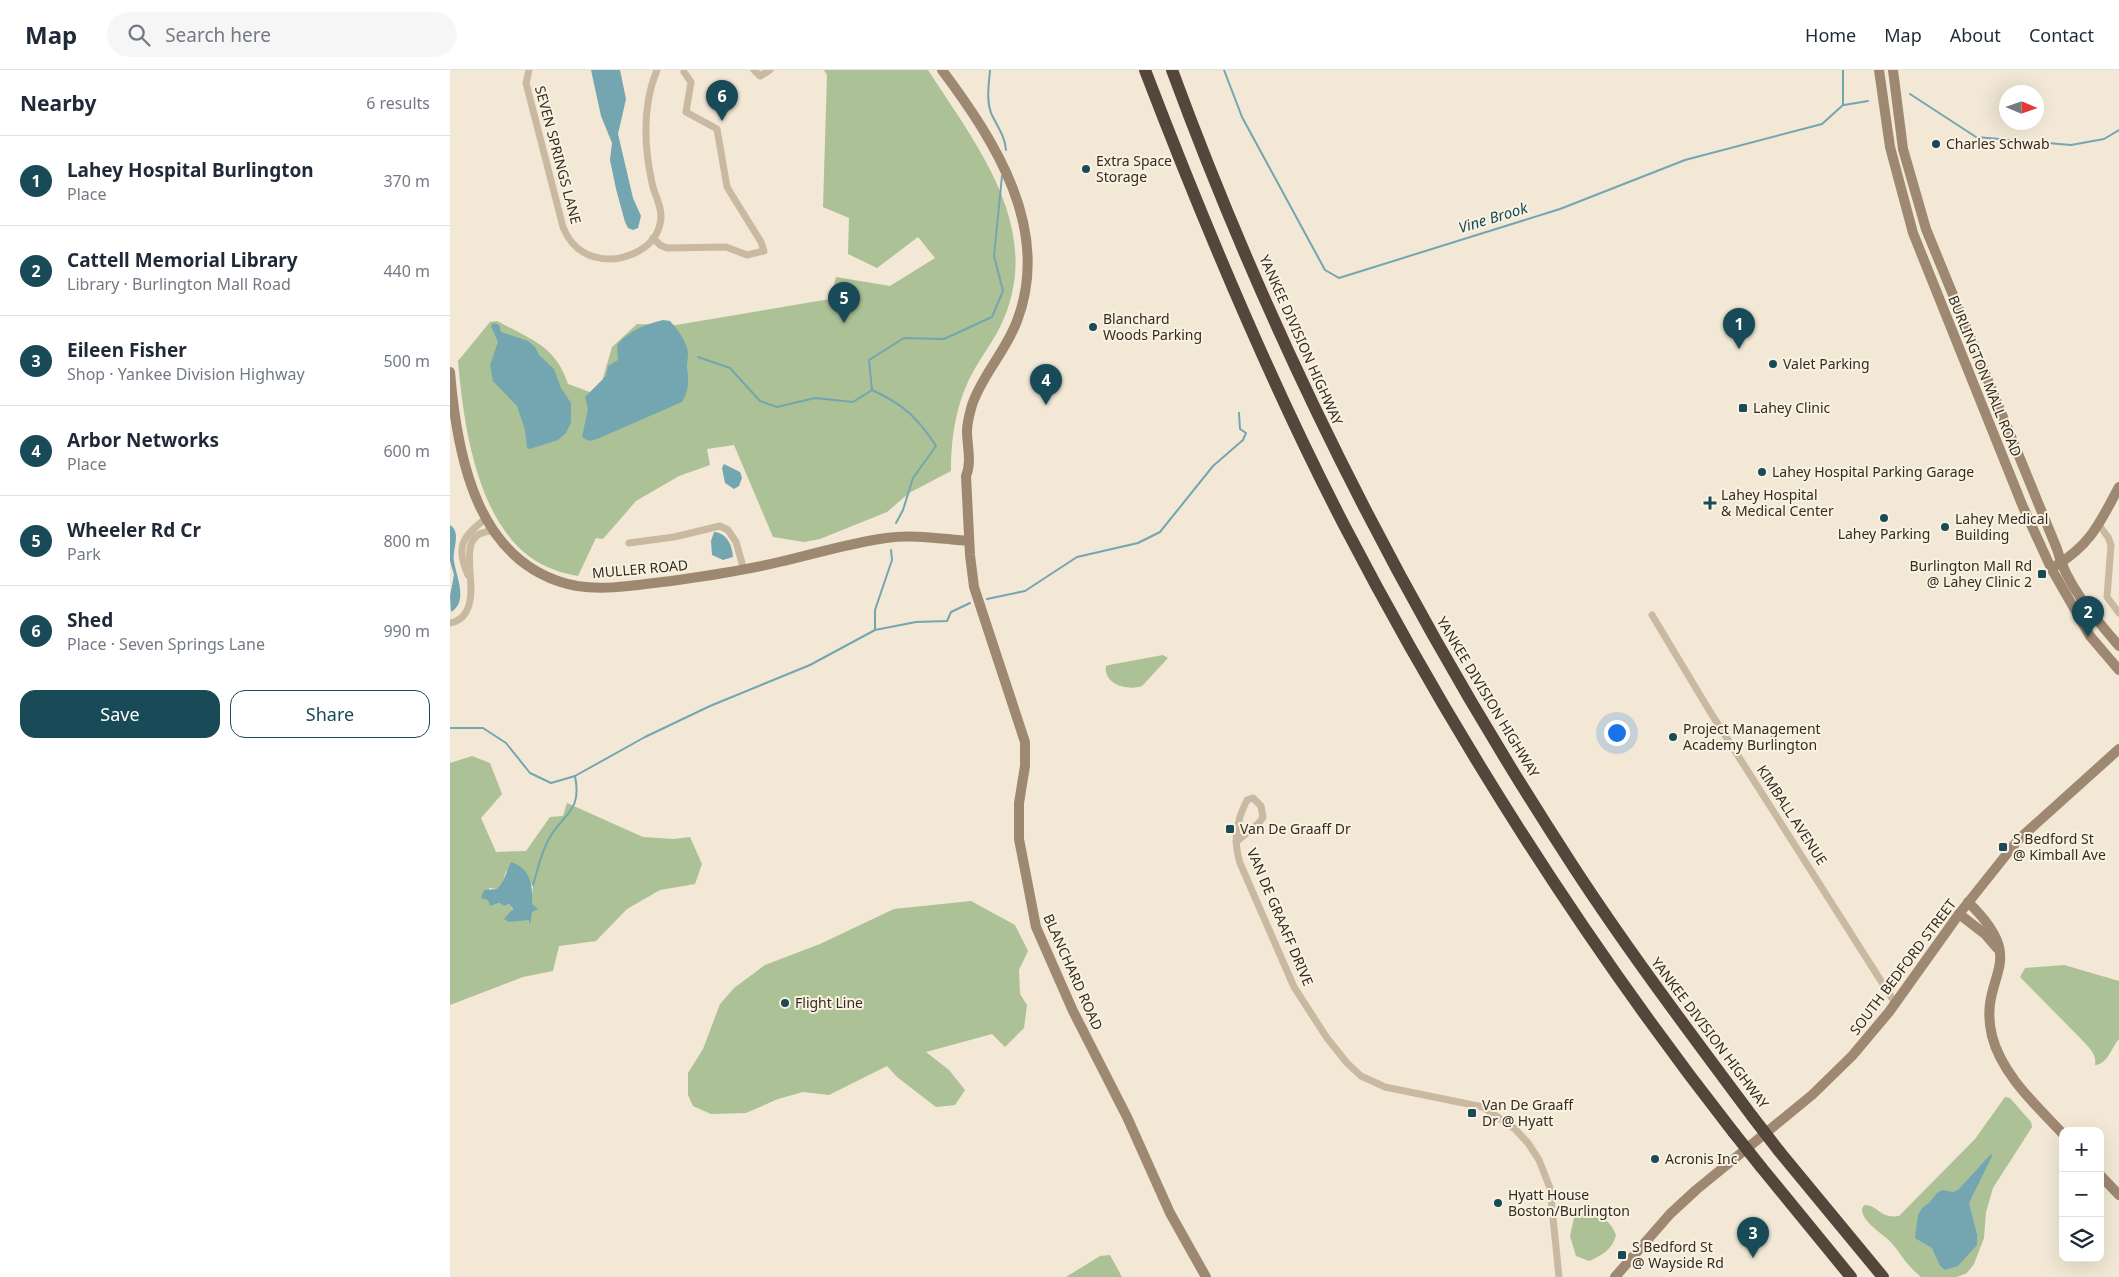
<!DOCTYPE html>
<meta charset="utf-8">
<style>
body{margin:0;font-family:"Noto Sans",sans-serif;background:#f6f6f7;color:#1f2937}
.controls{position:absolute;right:15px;bottom:15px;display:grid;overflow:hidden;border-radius:10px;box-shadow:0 5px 20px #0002}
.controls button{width:45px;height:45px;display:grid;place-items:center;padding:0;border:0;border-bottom:1px solid #e0e1e3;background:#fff;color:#1f2937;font:25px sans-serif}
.compass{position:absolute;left:1549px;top:15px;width:45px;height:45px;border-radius:50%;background:#fff;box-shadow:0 5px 20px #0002;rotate:92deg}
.you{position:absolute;left:1166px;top:662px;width:18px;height:18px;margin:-12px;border:4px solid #fff;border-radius:50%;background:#1a73e8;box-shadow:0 0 0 8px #1a73e833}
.badge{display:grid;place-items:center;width:32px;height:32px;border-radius:50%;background:#184b57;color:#fff;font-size:16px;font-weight:700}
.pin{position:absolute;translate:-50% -41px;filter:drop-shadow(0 1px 2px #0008)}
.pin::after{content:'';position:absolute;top:26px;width:18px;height:15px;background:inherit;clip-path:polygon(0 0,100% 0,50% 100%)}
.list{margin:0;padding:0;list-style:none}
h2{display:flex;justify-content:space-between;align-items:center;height:65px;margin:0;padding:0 20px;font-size:21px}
h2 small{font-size:16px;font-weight:400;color:#747a83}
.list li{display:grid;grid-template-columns:32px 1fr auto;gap:15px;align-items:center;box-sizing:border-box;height:90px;padding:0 20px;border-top:1px solid #e0e1e3}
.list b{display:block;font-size:19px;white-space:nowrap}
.list p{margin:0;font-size:16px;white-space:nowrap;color:#747a83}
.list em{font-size:16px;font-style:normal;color:#747a83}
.actions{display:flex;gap:10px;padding:15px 20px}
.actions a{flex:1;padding:11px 0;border:1px solid #184b57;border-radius:15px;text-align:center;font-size:18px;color:#184b57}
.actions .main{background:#184b57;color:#fff}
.icon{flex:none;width:28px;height:28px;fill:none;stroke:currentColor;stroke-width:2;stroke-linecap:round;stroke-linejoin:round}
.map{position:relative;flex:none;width:1669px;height:1207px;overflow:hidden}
header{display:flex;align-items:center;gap:30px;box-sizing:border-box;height:70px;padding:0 25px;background:#fff;border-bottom:1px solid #e0e1e3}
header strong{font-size:24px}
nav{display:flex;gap:28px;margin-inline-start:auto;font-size:18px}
.search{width:350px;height:45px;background:#f6f6f7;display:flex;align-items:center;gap:12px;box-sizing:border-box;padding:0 18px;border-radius:28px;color:#747a83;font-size:19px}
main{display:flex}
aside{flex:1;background:#fff}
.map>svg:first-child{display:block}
.green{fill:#acc195;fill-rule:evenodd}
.water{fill:#73a6b0}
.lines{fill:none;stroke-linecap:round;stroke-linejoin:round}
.stream{stroke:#73a6b0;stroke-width:2}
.street{stroke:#cab9a1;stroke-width:7}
.secondary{stroke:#9e8872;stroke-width:10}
.highway{stroke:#55463b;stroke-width:12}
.highway-bridge{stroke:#55463b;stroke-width:12}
.poi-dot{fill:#184b57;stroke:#faf2e1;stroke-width:2}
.labels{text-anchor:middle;stroke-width:4;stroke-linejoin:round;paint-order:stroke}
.poi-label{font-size:14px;fill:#342b24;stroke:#faf2e1;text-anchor:start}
.street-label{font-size:14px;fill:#342b24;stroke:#faf2e1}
.water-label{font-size:15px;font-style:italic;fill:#184b57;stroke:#faf2e1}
</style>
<header>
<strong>Map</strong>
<div class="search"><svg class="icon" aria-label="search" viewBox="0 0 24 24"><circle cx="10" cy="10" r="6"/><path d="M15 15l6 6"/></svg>Search here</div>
<nav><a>Home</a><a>Map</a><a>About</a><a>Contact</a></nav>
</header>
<main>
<aside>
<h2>Nearby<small>6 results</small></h2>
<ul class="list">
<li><span class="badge">1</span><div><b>Lahey Hospital Burlington</b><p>Place</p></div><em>370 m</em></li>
<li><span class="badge">2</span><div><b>Cattell Memorial Library</b><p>Library · Burlington Mall Road</p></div><em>440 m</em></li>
<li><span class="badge">3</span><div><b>Eileen Fisher</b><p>Shop · Yankee Division Highway</p></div><em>500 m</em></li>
<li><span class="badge">4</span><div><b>Arbor Networks</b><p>Place</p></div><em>600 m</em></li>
<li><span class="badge">5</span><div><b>Wheeler Rd Cr</b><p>Park</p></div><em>800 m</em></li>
<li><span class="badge">6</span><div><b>Shed</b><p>Place · Seven Springs Lane</p></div><em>990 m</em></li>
</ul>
<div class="actions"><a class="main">Save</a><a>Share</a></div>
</aside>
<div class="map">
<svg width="1669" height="1207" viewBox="0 0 1669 1207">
<rect width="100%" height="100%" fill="#f2e8d5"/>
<!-- green -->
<g class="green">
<path d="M374,0H478C527,76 597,161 550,257C542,273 531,287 523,302C506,333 501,367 501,401L459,423L437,442L370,469L354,472L323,467L284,375L257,379L260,395L229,406L186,431L153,469L146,468L128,506C120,504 112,503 105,500C29,474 14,359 8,291L40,252L47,251C80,269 106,276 118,314L148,325L162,277L187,254L226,255L380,229L386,207L440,216L485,188L468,167L427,198L398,184L399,148L373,137L377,5Z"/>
<path d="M713,585L718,588L692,616C679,621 653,615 656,596L659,595Z"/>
<path d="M22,686L40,693L52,724L31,748L46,782L76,781L100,747L113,746L117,733L193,767L224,769L240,767L252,794L245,814L210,820L177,839L146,871L109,876L103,901L73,907L0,935V693ZM56,801L83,815L79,854L78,850H69L59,834L54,836L49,833L40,836L39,818L47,819L53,811Z"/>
<path d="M521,831L565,855L578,881L569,900L570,924L577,935L574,958L555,977L542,964L476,982L499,1000L515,1020L505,1035L486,1037L447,1007L437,996L379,1025L353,1022L328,1029L296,1043L261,1044L243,1036L238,1025V1003L253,979L270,934L284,918L315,895L370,874L444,839Z"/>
<path d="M1614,895L1669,911V969C1661,978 1658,994 1645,995C1647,985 1640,979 1634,972L1570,907L1575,898Z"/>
<path d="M1555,1027L1560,1028L1581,1052L1582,1057L1543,1118L1536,1142L1534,1168L1524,1194L1517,1203L1507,1207H1471C1459,1197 1453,1188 1445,1177C1437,1165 1412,1154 1412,1139L1414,1135C1429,1135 1429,1149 1449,1146L1525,1069Z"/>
<path d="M1135,1142C1149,1141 1161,1152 1166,1165C1163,1179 1151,1186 1139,1191L1126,1186L1120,1166L1124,1148Z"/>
<path d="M660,1185L672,1207H616L650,1186Z"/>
</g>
<!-- water -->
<g class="water">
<path d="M141,0H170L176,29L168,64L183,128L191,146L188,158L183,160L178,158L175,152L166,119L160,90L162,73L151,46Z"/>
<path d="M213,250L220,251C228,260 236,271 238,282C238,288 237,293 237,298C239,312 239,320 232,332L147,369L139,371L132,367L138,339L135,327L156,306L158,296L168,290L167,275C179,261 195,254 213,250Z"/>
<path d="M43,253L49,255L51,262L78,271L85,277L89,285L104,299L111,318L121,333V352L116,363L108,370L80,379L77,378L75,360L67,336L43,311L40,295L48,272L41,256Z"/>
<path d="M274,394L290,402L292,408L289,416L284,419L275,413L272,398Z"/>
<path d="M0,455C12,463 2,479 4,491C6,506 19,532 1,542L0,526L4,505L0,491Z"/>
<path d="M264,462C277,463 282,475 283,487L273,490L262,485L261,471Z"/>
<path d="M61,792C81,799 83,815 82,834L88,839L82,842L80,855L78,850L59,852L54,849L63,839L59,834L54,836L49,833L40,836L38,830L31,828L34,820L47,819L53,811Z"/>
<path d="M1541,1084L1542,1086L1519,1133L1527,1164V1175L1508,1196L1495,1200L1490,1196L1482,1178L1465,1168L1468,1145L1472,1138L1479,1133L1487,1123L1492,1120L1503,1122L1508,1120Z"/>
</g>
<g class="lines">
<!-- stream -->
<g class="stream">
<path d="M540,0C539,14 536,29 541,43C547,56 555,66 556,80"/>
<path d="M774,0L792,47L875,200L889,208L1110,139L1235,90L1372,54L1393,35V0"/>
<path d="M1460,24L1526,67L1621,75L1654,69L1669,60"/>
<path d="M1394,35L1418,31"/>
<path d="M248,287L280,298L310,331L327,337L365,328L403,332L422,320"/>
<path d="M422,320L419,290L454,268L494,269L542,247L553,221L544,186L552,106"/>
<path d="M422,320C453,334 468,348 486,376L463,408L453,440L446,453"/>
<path d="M537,529L575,521L627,487L688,473L710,462L763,396L793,370L796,363L790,359L789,343"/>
<path d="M425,560V540L442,490L441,480"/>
<path d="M0,658H33L56,673L80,703L101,713L125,706L195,667L260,636L360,595L425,560L466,552L497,551L501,542L520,533"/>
<path d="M83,815C88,799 91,782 100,767C115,742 132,741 125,706"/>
</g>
<!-- street -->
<g class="street">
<path d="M79,0L76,13L113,157C119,172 129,183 145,187C169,194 204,181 210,154C214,140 205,127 202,113C194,76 192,36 207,0"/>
<path d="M304,0L310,6L320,0"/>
<path d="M203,168L210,175L217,178L276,177L297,185L314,181L311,172L277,117L267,59L236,42L241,12L234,2"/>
<path d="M1649,455L1658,467L1661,475L1657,527L1669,543"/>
<path d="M179,473L224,467L270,456L278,460L286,472L294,500"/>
<path d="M18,505C5,476 13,467 35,449"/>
<path d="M1202,545L1259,640L1445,933"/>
<path d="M0,553C7,552 12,549 16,542C32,515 0,462 43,461"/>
<path d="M786,772L809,753L813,747L811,736L803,728L797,730C786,752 783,770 790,793L844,917L877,968L897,993L911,1006L935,1017L1033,1037L1065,1059L1078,1073L1089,1090L1100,1118L1109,1207"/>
</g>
<!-- secondary -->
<g class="secondary">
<path d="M492,0C545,71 602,159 567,251C556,281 532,305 522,335C520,343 517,352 517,361C517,376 522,392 516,406L520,485L524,517L575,672V696L569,733V769L586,857L623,941L677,1047L720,1143L756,1207"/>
<path d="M1429,0L1440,77L1463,163L1573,437L1601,498L1640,566L1669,600"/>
<path d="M1443,0L1453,79L1476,159L1607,479C1616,515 1645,548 1669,576"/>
<path d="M0,302C7,387 27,497 127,516C158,521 191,514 221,511C258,506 293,501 329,492C364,484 400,473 436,468C464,464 491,469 519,471"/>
<path d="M1607,495C1642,473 1650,452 1669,417"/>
<path d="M1518,832C1583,895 1527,903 1542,966C1552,1005 1587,1036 1613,1064"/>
<path d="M1509,844L1535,864L1547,878"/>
<path d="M1650,1105L1669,1125"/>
<path d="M1165,1207L1220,1144L1246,1120L1362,1025L1402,986L1439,942L1509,844L1568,770L1669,679"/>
</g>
<!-- highway -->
<g class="highway">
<path d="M695,0C754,154 818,308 894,455C1005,668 1136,874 1284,1063"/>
<path d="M722,0C825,280 960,546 1123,796C1179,882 1241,964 1302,1046"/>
<path d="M1329,1081L1433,1207"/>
<path d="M1311,1097L1401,1207"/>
</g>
<!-- highway-bridge -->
<g class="highway-bridge">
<path d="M1302,1046L1329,1081"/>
<path d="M1284,1063L1311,1097"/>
</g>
</g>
<!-- markers -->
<g class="poi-dot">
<circle cx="1486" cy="74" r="5"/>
<circle cx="636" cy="99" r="5"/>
<circle cx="643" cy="257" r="5"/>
<circle cx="1323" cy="294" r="5"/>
<rect x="1288" y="333" width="10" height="10" rx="2.5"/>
<circle cx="1312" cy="402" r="5"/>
<path d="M1257.5 425.5h5v5h5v5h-5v5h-5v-5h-5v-5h5z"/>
<circle cx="1434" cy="448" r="5"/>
<circle cx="1495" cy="457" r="5"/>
<rect x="1587" y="499" width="10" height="10" rx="2.5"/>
<circle cx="1223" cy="667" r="5"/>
<rect x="775" y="754" width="10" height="10" rx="2.5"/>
<rect x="1548" y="772" width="10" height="10" rx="2.5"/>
<circle cx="335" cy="933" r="5"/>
<rect x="1017" y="1038" width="10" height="10" rx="2.5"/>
<circle cx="1205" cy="1089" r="5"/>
<circle cx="1048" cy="1133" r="5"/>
<rect x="1167" y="1180" width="10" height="10" rx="2.5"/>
</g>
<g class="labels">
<!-- poi labels -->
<g class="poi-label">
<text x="1496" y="79">Charles Schwab</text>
<text x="646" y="96">Extra Space<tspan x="646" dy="16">Storage</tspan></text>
<text x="653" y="254">Blanchard<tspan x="653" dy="16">Woods Parking</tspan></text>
<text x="1333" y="299">Valet Parking</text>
<text x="1303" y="343">Lahey Clinic</text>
<text x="1322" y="407">Lahey Hospital Parking Garage</text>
<text x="1271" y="430">Lahey Hospital<tspan x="1271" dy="16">&amp; Medical Center</tspan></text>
<text x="1505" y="454">Lahey Medical<tspan x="1505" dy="16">Building</tspan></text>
<text x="1434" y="469" text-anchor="middle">Lahey Parking</text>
<text x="1582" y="501" text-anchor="end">Burlington Mall Rd<tspan x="1582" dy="16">@ Lahey Clinic 2</tspan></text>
<text x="1233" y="664">Project Management<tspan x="1233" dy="16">Academy Burlington</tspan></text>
<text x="790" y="764">Van De Graaff Dr</text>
<text x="1563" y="774">S Bedford St<tspan x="1563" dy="16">@ Kimball Ave</tspan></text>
<text x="345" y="938">Flight Line</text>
<text x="1032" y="1040">Van De Graaff<tspan x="1032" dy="16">Dr @ Hyatt</tspan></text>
<text x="1215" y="1094">Acronis Inc</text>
<text x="1058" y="1130">Hyatt House<tspan x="1058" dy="16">Boston/Burlington</tspan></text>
<text x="1182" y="1182">S Bedford St<tspan x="1182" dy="16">@ Wayside Rd</tspan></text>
</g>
<!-- street labels -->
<g class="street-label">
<text transform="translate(108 85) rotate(75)" y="5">SEVEN SPRINGS LANE</text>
<text transform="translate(851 270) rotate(66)" y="5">YANKEE DIVISION HIGHWAY</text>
<text transform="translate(1535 306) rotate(68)" y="5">BURLINGTON MALL ROAD</text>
<text transform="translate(190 499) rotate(-5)" y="5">MULLER ROAD</text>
<text transform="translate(1038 627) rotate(59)" y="5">YANKEE DIVISION HIGHWAY</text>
<text transform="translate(1342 745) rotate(57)" y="5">KIMBALL AVENUE</text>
<text transform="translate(830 847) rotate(67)" y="5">VAN DE GRAAFF DRIVE</text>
<text transform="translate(1453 897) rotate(-53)" y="5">SOUTH BEDFORD STREET</text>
<text transform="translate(623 902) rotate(66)" y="5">BLANCHARD ROAD</text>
<text transform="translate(1260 963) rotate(53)" y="5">YANKEE DIVISION HIGHWAY</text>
</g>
<!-- water labels -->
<g class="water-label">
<text transform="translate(1043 148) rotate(-17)" y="5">Vine Brook</text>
</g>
</g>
</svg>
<div class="controls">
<button>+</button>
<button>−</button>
<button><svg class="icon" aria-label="layers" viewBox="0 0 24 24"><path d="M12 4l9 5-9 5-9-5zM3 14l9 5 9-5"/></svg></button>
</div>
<svg class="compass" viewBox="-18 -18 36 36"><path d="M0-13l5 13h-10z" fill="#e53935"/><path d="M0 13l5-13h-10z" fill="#747a83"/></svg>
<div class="you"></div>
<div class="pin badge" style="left:1289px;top:279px">1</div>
<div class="pin badge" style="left:1638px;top:567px">2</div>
<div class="pin badge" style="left:1303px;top:1188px">3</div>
<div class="pin badge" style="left:596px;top:335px">4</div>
<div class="pin badge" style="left:394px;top:253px">5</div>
<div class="pin badge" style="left:272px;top:51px">6</div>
</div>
</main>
